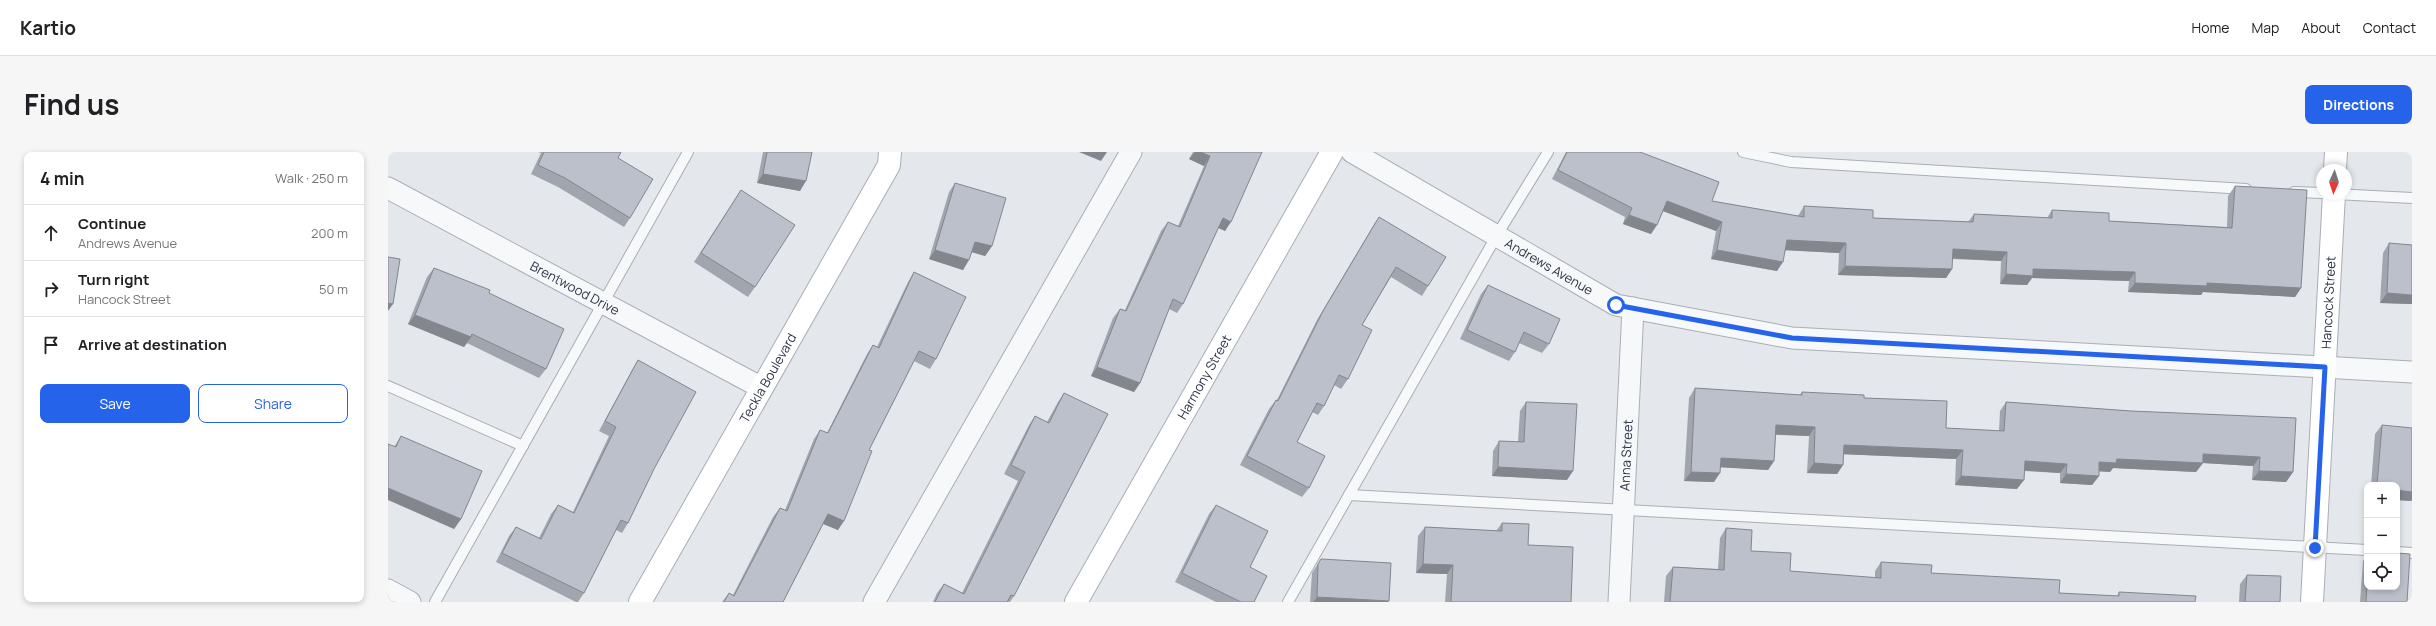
<!DOCTYPE html>
<meta charset="utf-8">
<style>
body{margin:0;font-family:Manrope,sans-serif;background:#f6f6f6;color:#202124}
.controls{position:absolute;right:12px;bottom:12px;display:grid;overflow:hidden;border-radius:8px;box-shadow:0 2px 6px #0003}
.controls button{width:36px;height:36px;display:grid;place-items:center;padding:0;border:0;border-bottom:1px solid #e0e0e0;background:#fff;color:#202124;font:20px sans-serif}
.compass{position:absolute;left:1928px;top:12px;width:36px;height:36px;border-radius:50%;background:#fff;box-shadow:0 2px 6px #0003;rotate:183deg}
.stop{position:absolute;width:12px;height:12px;margin:-9px;border:3px solid #2563eb;border-radius:50%;background:#fff}
.stop.end{background:#2563eb;border-color:#fff;box-shadow:0 1px 4px #0008}
.list{margin:0;padding:0;list-style:none}
h2{display:flex;justify-content:space-between;align-items:center;height:52px;margin:0;padding:0 16px;font-size:17px}
h2 small{font-size:13px;font-weight:400;color:#757577}
.list li{display:grid;grid-template-columns:26px 1fr auto;gap:12px;align-items:center;box-sizing:border-box;height:56px;padding:0 16px;border-top:1px solid #e0e0e0}
.list b{display:block;font-size:15px;white-space:nowrap}
.list p{margin:0;font-size:13px;white-space:nowrap;color:#757577}
.list em{font-size:13px;font-style:normal;color:#757577}
.actions{display:flex;gap:8px;padding:12px 16px}
.actions a{flex:1;padding:9px 0;border:1px solid #2563eb;border-radius:8px;text-align:center;font-size:14px;color:#2563eb}
.actions .main{background:#2563eb;color:#fff}
.icon{flex:none;width:22px;height:22px;fill:none;stroke:currentColor;stroke-width:2;stroke-linecap:round;stroke-linejoin:round}
.map{position:relative;flex:none;width:2024px;height:450px;overflow:hidden;border-radius:8px}
header{display:flex;align-items:center;gap:24px;box-sizing:border-box;height:56px;padding:0 20px;background:#fff;border-bottom:1px solid #e0e0e0}
header strong{font-size:19px}
nav{display:flex;gap:22px;margin-inline-start:auto;font-size:14px}
.intro{display:flex;align-items:center;justify-content:space-between;box-sizing:border-box;height:96px;padding:0 24px}
h1{margin:0;font-size:28px}
.button{padding:10px 18px;border-radius:8px;background:#2563eb;color:#fff;font-size:14px;font-weight:700}
main{display:flex;gap:24px;padding:0 24px}
aside{flex:1;background:#fff;border-radius:8px;box-shadow:0 2px 6px #0003}
.map>svg:first-child{display:block}
.lines{fill:none;stroke-linecap:round;stroke-linejoin:round}
.lane-casing{stroke:#a9aeb7;stroke-width:12}
.street-casing{stroke:#a9aeb7;stroke-width:23}
.secondary-casing{stroke:#a9aeb7;stroke-width:24}
.lane{stroke:#f7f8fa;stroke-width:10}
.street{stroke:#f7f8fa;stroke-width:21}
.secondary{stroke:#fff;stroke-width:22}
.wall{fill:#a1a5ae}
.shaded-wall{fill:#83868d}
.building{fill:#bbc0ca;stroke:#83868d}
.route{stroke:#2563eb;stroke-width:5}
.labels{text-anchor:middle;stroke-width:3;stroke-linejoin:round;paint-order:stroke}
.street-label{font-size:13px;fill:#2b3445;stroke:#f4f6f9}
</style>
<header>
<strong>Kartio</strong>
<nav><a>Home</a><a>Map</a><a>About</a><a>Contact</a></nav>
</header>
<div class="intro"><h1>Find us</h1><a class="button">Directions</a></div>
<main>
<aside>
<h2>4 min<small>Walk · 250 m</small></h2>
<ul class="list">
<li><svg class="icon" aria-label="ahead" viewBox="0 0 24 24"><path d="M12 20V5M6 11l6-6 6 6"/></svg><div><b>Continue</b><p>Andrews Avenue</p></div><em>200 m</em></li>
<li><svg class="icon" aria-label="right" viewBox="0 0 24 24"><path d="M7 20v-9h11M14 6l5 5-5 5"/></svg><div><b>Turn right</b><p>Hancock Street</p></div><em>50 m</em></li>
<li><svg class="icon" aria-label="arrive" viewBox="0 0 24 24"><path d="M6 21V4h12l-3 4 3 4H6"/></svg><div><b>Arrive at destination</b></div></li>
</ul>
<div class="actions"><a class="main">Save</a><a>Share</a></div>
</aside>
<div class="map">
<svg width="2024" height="450" viewBox="0 0 2024 450">
<rect width="100%" height="100%" fill="#e4e7ec"/>
<g class="lines">
<defs>
<g id="lane">
<path d="M1355,0L1403,10L1858,37"/>
<path d="M1906,40L1934,41"/>
<path d="M1947,42L2024,46"/>
<path d="M0,234L135,294"/>
<path d="M961,343L1979,398"/>
<path d="M2009,400L2024,401"/>
<path d="M47,450L300,0"/>
<path d="M900,450L1109,83L1160,0"/>
</g>
<g id="street">
<path id="s1" d="M964,0L1228,153L1404,186L2024,220"/>
<path id="s2" d="M0,36L374,236"/>
<path d="M0,438L22,450"/>
<path d="M486,450L743,0"/>
<path id="s3" d="M1231,450L1245,156"/>
</g>
<g id="secondary">
<path d="M1947,18L1948,0"/>
<path id="s4" d="M252,450L501,13L502,0"/>
<path id="s5" d="M688,450L944,0"/>
<path id="s6" d="M1924,450L1946,42"/>
</g>
</defs>
<!-- lane casing -->
<use href="#lane" class="lane-casing"/>
<!-- street casing -->
<use href="#street" class="street-casing"/>
<!-- secondary casing -->
<use href="#secondary" class="secondary-casing"/>
<!-- lane -->
<use href="#lane" class="lane"/>
<!-- street -->
<use href="#street" class="street"/>
<!-- secondary -->
<use href="#secondary" class="secondary"/>
</g>
<!-- wall -->
<g class="wall">
<path d="M150,0H233L230,6L242,66L236,75L170,35L143,22L153,1Z"/>
<path d="M375,0H424L412,39L369,31Z"/>
<path d="M805,0H874L837,79L830,76L795,152L789,161L781,157L752,231L746,240L703,224L725,166L732,157L737,158L773,79L780,70L790,74L816,14L801,7Z"/>
<path d="M1178,0H1252L1324,49L1410,64L1416,54L1485,66L1580,70L1586,62L1659,66L1664,58L1721,69L1839,75L1840,44L1847,34L1913,136L1907,145L1815,140L1813,143L1740,140L1741,129L1644,126L1639,133L1612,132L1613,109L1564,107V117L1558,126L1450,123L1451,101L1398,98L1389,119L1323,107L1328,79L1275,59L1263,82L1235,72L1237,65L1164,27Z"/>
<path d="M567,31L604,94L597,104L584,100L575,118L541,107L561,40Z"/>
<path d="M353,38L367,135L360,145L306,110Z"/>
<path d="M991,65L1040,134L1034,144L1003,125L974,173L960,227L953,237L946,233L936,254L930,263L924,260L909,290L921,336L914,345L852,313L881,257L888,248H889L929,168L985,74Z"/>
<path d="M2001,91L2024,152L1992,151L1995,101Z"/>
<path d="M46,116L101,141L158,217L151,226L79,191L76,195L20,172L39,125Z"/>
<path d="M526,120L548,207L542,217L526,209L481,298L450,378L435,372L395,450H334L341,441L345,443L385,365L392,356L397,358L426,287L432,278L439,281L479,202L485,193L489,195L520,130Z"/>
<path d="M1100,133L1161,192L1154,201L1131,191L1127,200L1121,209L1072,187L1093,142Z"/>
<path d="M250,208L266,317L240,371L234,381L228,378L196,441L190,450H188L108,410L121,384L128,375L151,386L163,362L170,353L185,360L221,284L211,279L244,218Z"/>
<path d="M1307,236L1412,243L1414,240L1476,246L1558,276L1611,279L1612,259L1618,250L1743,259L1908,266L1905,320L1898,330L1864,328L1865,314L1815,311L1808,320L1725,316L1722,320L1711,319V324L1704,333L1672,331V321L1636,319L1629,337L1567,333L1568,307L1456,302L1455,313L1449,322L1419,321L1421,284L1388,283L1386,309L1380,318L1333,315L1326,330L1296,329L1301,246Z"/>
<path d="M676,241L626,444L622,450H545L549,441L556,432L574,441L630,329L616,322L641,273L647,264L659,270L670,250Z"/>
<path d="M1138,250L1179,328L1104,324L1105,299L1111,289L1130,290L1132,259Z"/>
<path d="M1994,273L2024,276V348L2023,349L2009,348V333H1983L1987,282Z"/>
<path d="M13,284L73,367L66,377L6,295Z"/>
<path d="M828,353L862,415L866,450H828L787,430L821,362Z"/>
<path d="M1114,371L1140,393L1183,450H1057L1059,422L1028,421L1030,384L1037,375L1108,379Z"/>
<path d="M1338,376L1363,399L1402,419L1487,426V419L1493,410L1543,421L1671,441L1729,444L1731,440L1807,450H1276L1278,424L1285,415L1330,417L1332,386Z"/>
<path d="M1979,403V435L2019,450H1972L1975,409Z"/>
<path d="M933,407L1000,450H922L924,421Z"/>
<path d="M1859,423L1892,450H1851L1852,432Z"/>
</g>
<!-- shaded-wall -->
<g class="shaded-wall">
<path d="M691,0H719L713,9Z"/>
<path d="M807,0H812L822,4L816,14L801,7Z"/>
<path d="M375,22L418,29L412,39L369,31Z"/>
<path d="M1279,49L1334,70L1328,79L1272,58Z"/>
<path d="M1241,63L1269,73L1263,82L1235,72Z"/>
<path d="M835,66L843,70L837,79L829,75Z"/>
<path d="M1399,88L1458,91L1451,101L1393,98Z"/>
<path d="M587,90L604,94L597,104L580,99Z"/>
<path d="M1565,97L1619,100L1613,109L1558,106Z"/>
<path d="M547,98L581,108L575,118L541,107Z"/>
<path d="M1329,98L1395,110L1389,119L1323,107Z"/>
<path d="M1457,114L1564,117L1558,126L1450,123Z"/>
<path d="M1645,117L1747,120L1741,129L1644,126L1639,133L1612,132L1618,122Z"/>
<path d="M1747,131H1819L1913,136L1907,145L1815,140L1813,143L1740,140Z"/>
<path d="M1999,141L2024,143V152L1992,151Z"/>
<path d="M0,151L5,152L0,159Z"/>
<path d="M27,163L83,185L76,195L20,172Z"/>
<path d="M709,215L752,231L746,240L703,224Z"/>
<path d="M1388,273L1427,275L1421,284L1382,282Z"/>
<path d="M1456,293L1575,298L1568,307L1450,302Z"/>
<path d="M1815,302L1872,305L1865,314L1815,311L1808,320L1725,316L1722,320L1705,319L1711,310L1729,307Z"/>
<path d="M1333,306L1386,309L1380,318L1327,315Z"/>
<path d="M1637,309L1679,312L1672,321L1630,318Z"/>
<path d="M1426,311L1455,313L1449,322L1419,321Z"/>
<path d="M1110,315L1185,319L1179,328L1104,324Z"/>
<path d="M1871,319L1905,320L1898,330L1864,328Z"/>
<path d="M1303,320L1332,321L1326,330L1296,329Z"/>
<path d="M1678,322L1711,324L1704,333L1672,331Z"/>
<path d="M1573,324L1636,328L1629,337L1567,333Z"/>
<path d="M0,336L73,367L66,377L0,348Z"/>
<path d="M2009,338L2024,340V348L2023,349L2009,348Z"/>
<path d="M440,362L456,369L450,378L433,371Z"/>
<path d="M1035,412L1065,413L1059,422L1028,421Z"/>
<path d="M929,445L1001,449L1000,450H925Z"/>
</g>
<!-- building -->
<g class="building">
<path d="M156,0H233L230,6L265,27L242,66L177,26L150,13Z"/>
<path d="M379,0H424L418,29L375,22Z"/>
<path d="M812,0H874L843,70L835,66L795,152L785,147L752,231L709,215L732,157L738,159L780,70L792,75L822,4Z"/>
<path d="M1179,0H1252L1331,30L1324,49L1416,65V54L1485,58V66L1585,70L1586,62L1664,66V58L1721,61V69L1844,76L1847,34L1919,38L1913,136L1819,131V134L1747,131V120L1645,117V124L1618,122L1619,100L1565,97L1564,117L1457,114L1458,91L1399,88L1395,110L1329,98L1334,70L1279,49L1269,73L1241,63L1244,56L1170,18Z"/>
<path d="M567,31L618,46L604,94L587,90L581,108L547,98Z"/>
<path d="M353,38L407,73L367,135L313,101Z"/>
<path d="M991,65L1058,105L1040,134L1008,115L974,173L984,178L960,227L951,223L936,254L929,251L909,290L937,304L921,336L859,304L888,248L890,249L935,159Z"/>
<path d="M2001,91L2024,93V143L1999,141Z"/>
<path d="M0,105L12,107L5,152L0,151Z"/>
<path d="M46,116L102,138L101,141L176,177L158,217L84,182L83,185L27,163Z"/>
<path d="M526,120L578,145L548,207L531,199L481,298L484,299L456,369L440,362L395,450H336L341,441L346,444L392,356L399,359L432,278L440,281L485,193L491,196Z"/>
<path d="M1100,133L1172,167L1161,192L1136,180L1127,200L1079,178Z"/>
<path d="M250,208L308,240L266,317L240,371L233,368L196,441L114,401L128,375L153,387L170,353L186,361L228,275L217,269Z"/>
<path d="M1307,236L1414,243V240L1476,243V246L1559,249L1558,276L1616,279L1618,250L1743,259L1908,266L1905,320L1871,319L1872,305L1815,302V311L1729,307L1728,311L1711,310V324L1678,322L1679,312L1637,309L1636,328L1573,324L1575,298L1456,293L1455,313L1426,311L1427,275L1388,273L1386,309L1333,306L1332,321L1303,320Z"/>
<path d="M676,241L720,262L626,444L623,443L619,450H547L556,432L576,442L637,320L623,313L647,264L661,271Z"/>
<path d="M1138,250L1189,252L1185,319L1110,315L1111,289L1136,290Z"/>
<path d="M1994,273L2024,276V340L2009,338V333H1989Z"/>
<path d="M13,284L94,319L73,367L0,336V292L8,295Z"/>
<path d="M828,353L880,379L862,415L879,424L866,450H853L794,421Z"/>
<path d="M1114,371L1141,372L1140,393L1185,395L1183,450H1063L1065,413L1035,412L1037,375L1114,379Z"/>
<path d="M1338,376L1364,378L1363,399L1403,401L1402,419L1493,426V410L1544,413L1543,421L1672,428L1671,441L1731,444V440L1808,444L1807,450H1282L1285,415L1336,418Z"/>
<path d="M2009,401L2022,402L2019,450H1978L1979,435H2009Z"/>
<path d="M933,407L1003,411L1001,449L929,445L930,412Z"/>
<path d="M1859,423L1893,424L1892,450H1857Z"/>
</g>
<g class="lines">
<!-- route -->
<path class="route" d="M1228,153L1404,186L1937,215L1927,396"/>
</g>
<g class="labels">
<!-- street labels -->
<g class="street-label">
<text dy="5" stroke="none"><textPath href="#s1" startOffset="228">Andrews Avenue</textPath></text>
<text dy="5" stroke="none"><textPath href="#s2" startOffset="212">Brentwood Drive</textPath></text>
<text dy="5" stroke="none"><textPath href="#s6" startOffset="300">Hancock Street</textPath></text>
<text dy="5" stroke="none"><textPath href="#s5" startOffset="259">Harmony Street</textPath></text>
<text dy="5" stroke="none"><textPath href="#s4" startOffset="258">Teckla Boulevard</textPath></text>
<text dy="5" stroke="none"><textPath href="#s3" startOffset="147">Anna Street</textPath></text>
</g>
</g>
</svg>
<div class="controls">
<button>+</button>
<button>−</button>
<button><svg class="icon" aria-label="locate" viewBox="0 0 24 24"><circle cx="12" cy="12" r="6"/><path d="M12 2v4M12 18v4M2 12h4M18 12h4"/></svg></button>
</div>
<svg class="compass" viewBox="-18 -18 36 36"><path d="M0-13l5 13h-10z" fill="#e53935"/><path d="M0 13l5-13h-10z" fill="#757577"/></svg>
<div class="stop" style="left:1228px;top:153px"></div>
<div class="stop end" style="left:1927px;top:396px"></div>
</div>
</main>
